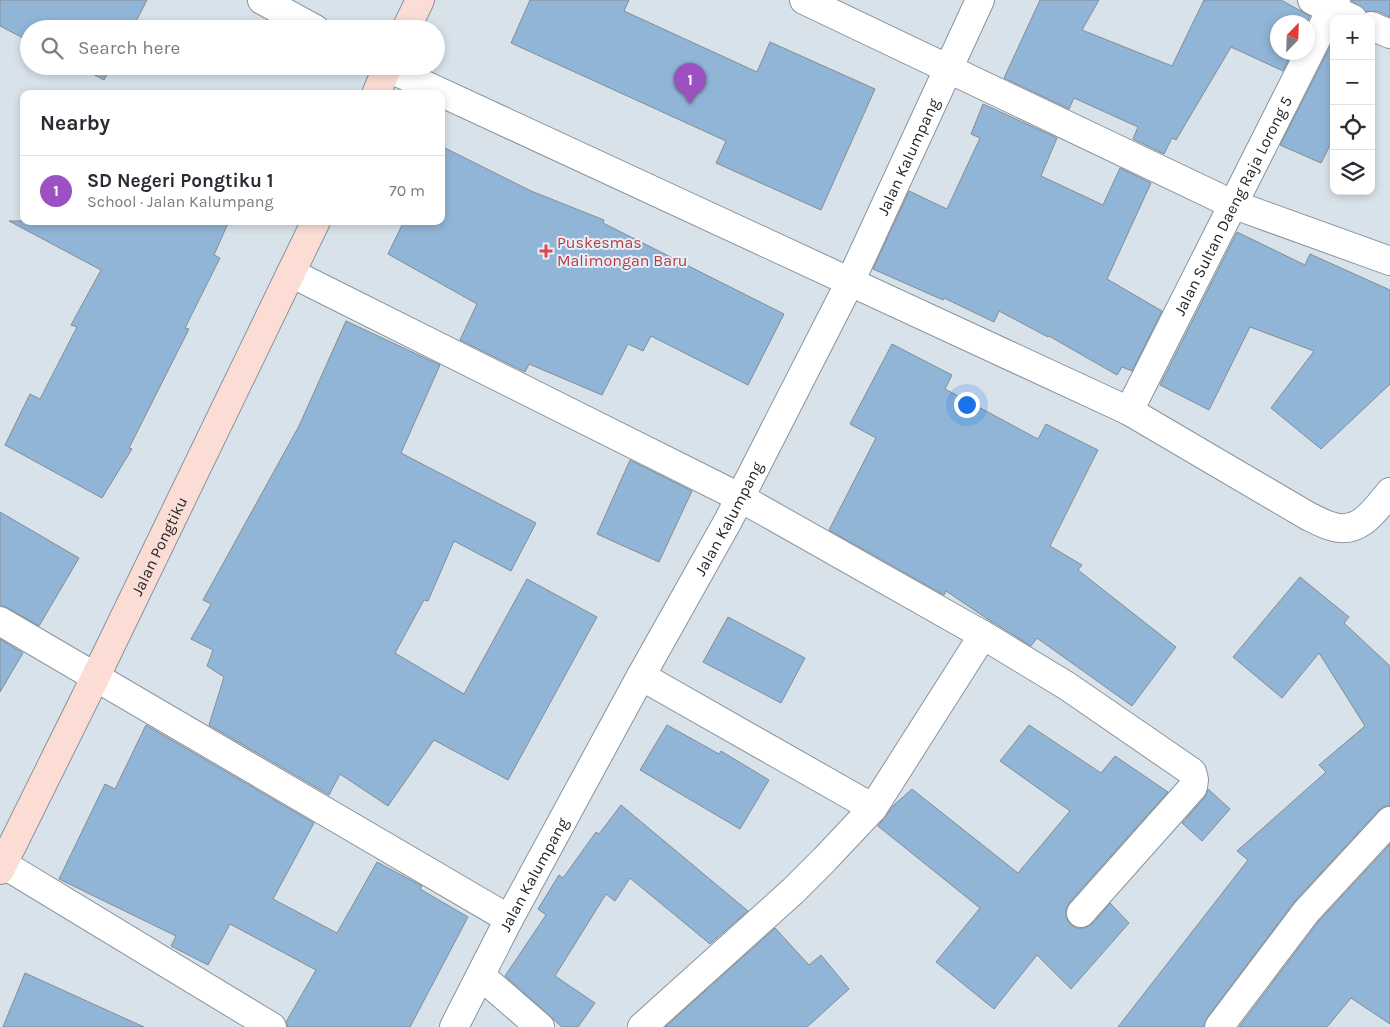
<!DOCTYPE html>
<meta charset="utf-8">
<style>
body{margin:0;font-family:Karla,sans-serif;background:#f7f7f7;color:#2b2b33}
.controls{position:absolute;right:15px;top:15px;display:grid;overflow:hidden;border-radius:10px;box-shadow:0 2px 8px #0003}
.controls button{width:45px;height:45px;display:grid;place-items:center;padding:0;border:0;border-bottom:1px solid #e1e1e2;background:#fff;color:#2b2b33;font:25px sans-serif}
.compass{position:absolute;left:1270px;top:15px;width:45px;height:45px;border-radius:50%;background:#fff;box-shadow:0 2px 8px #0003;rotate:23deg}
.you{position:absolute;left:966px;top:404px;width:18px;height:18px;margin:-12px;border:4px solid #fff;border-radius:50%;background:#1a73e8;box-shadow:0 0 0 8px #1a73e833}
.badge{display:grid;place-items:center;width:32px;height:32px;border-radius:50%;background:#9c50c1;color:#fff;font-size:16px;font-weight:700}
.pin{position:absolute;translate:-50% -41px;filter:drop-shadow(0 1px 2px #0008)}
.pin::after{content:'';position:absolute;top:26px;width:18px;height:15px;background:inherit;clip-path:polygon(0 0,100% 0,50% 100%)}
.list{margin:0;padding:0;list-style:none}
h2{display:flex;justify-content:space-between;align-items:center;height:65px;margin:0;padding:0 20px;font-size:21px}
h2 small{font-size:16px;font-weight:400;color:#7c7c81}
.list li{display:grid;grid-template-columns:32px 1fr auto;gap:15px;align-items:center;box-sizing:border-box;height:70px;padding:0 20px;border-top:1px solid #e1e1e2}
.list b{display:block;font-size:19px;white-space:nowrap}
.list p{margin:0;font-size:16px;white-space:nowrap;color:#7c7c81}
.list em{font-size:16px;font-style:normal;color:#7c7c81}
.icon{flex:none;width:28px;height:28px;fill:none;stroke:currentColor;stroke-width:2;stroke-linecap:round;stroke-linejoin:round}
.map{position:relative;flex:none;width:1390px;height:1027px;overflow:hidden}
.search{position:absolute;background:#fff;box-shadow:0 2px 8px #0003;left:20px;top:20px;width:425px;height:55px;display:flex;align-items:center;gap:12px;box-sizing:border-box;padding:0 18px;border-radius:28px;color:#7c7c81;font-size:19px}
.panel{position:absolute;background:#fff;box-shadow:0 2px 8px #0003;left:20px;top:90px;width:425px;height:135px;border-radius:10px}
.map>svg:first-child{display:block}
.building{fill:#90b5d6;stroke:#848d95}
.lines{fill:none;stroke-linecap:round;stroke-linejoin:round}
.street-casing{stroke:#8a939c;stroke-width:30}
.secondary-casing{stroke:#8a939c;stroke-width:30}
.street{stroke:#fff;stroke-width:28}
.secondary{stroke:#fcddd5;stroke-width:28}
.health-dot{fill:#e0444e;stroke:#e5eff8;stroke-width:2}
.labels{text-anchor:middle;stroke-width:4;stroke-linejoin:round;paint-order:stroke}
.street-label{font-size:16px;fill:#24282b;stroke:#e5eff8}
.health-label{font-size:16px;fill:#be3a42;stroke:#e5eff8;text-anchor:start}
</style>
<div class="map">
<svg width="1390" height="1027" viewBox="0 0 1390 1027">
<rect width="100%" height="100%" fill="#d8e2eb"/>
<!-- building -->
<g class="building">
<path d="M0,0H147L132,29H29V41L0,26Z"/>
<path d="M530,0H629L624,11L757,72L770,42L875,89L821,210L716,163L726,141L511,43Z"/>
<path d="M1040,0H1099L1082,30L1172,66L1204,0H1281L1310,16L1307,22H1278V52H1292L1283,71L1231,47L1176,140L1172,138L1164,154L1133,139L1138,127L1074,98L1069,109L1004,78Z"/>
<path d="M1351,0H1390V17L1377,11L1366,12Z"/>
<path d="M1334,39V137L1321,163L1280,145Z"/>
<path d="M78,66H112L104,80Z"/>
<path d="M983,104L1057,138L1041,176L1103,205L1120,168L1151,183L1107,279L1162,311L1132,371L1122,367L1117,375L1049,336L1048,337L999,311L994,322L944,298L943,300L873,269L909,191L947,209L980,138L971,134Z"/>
<path d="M441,146L531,191L604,220L603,223L784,314L748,385L651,336L643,351L628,344L602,395L529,364L525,372L460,340L477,304L388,254L404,221H441Z"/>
<path d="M9,221H229L214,255L220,258L185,328L189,329L129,448L132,449L102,498L5,445L30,394L40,399L77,327L71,325L101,270Z"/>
<path d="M1237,232L1305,265L1310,254L1390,290V384L1321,449L1271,408L1314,351L1250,327L1209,410L1160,385Z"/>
<path d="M346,321L440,365L401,453L536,523L511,571L454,541L428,601L424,600L395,653L464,694L527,579L597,617L508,780L434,740L388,806L340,774L329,795L209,725L224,677L207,666L213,650L191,639L211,604L203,600L299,426Z"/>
<path d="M892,344L952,375L945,389L1038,439L1046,424L1098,450L1050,546L1082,565L1078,570L1176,647L1132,706L1037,638L1031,646L986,618L946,591L944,595L829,530L876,438L850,424Z"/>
<path d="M630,460L692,491L659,562L597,534Z"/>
<path d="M0,512L79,558L39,626L8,608L0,605Z"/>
<path d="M1300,577L1349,617L1344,623L1390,666V806H1385L1379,810L1295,901L1207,1018L1204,1027H1118L1248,860L1237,851L1326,772L1319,765L1365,726L1319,653L1282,698L1233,657Z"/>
<path d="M728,617L805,658L781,703L703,662Z"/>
<path d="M0,639L23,653L0,692Z"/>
<path d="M146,725L314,823L273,899L337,933L377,862L422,886L420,889L468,917L410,1027H288L286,1022L316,970L230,924L208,965L171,946L176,936L59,879L105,784L115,789Z"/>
<path d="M667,725L719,754L721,751L769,780L740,829L640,770Z"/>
<path d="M1029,725L1101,773L1115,756L1168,792L1069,903L1066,910V917L1070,924L1077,928H1085L1093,923L1110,903L1129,923L1071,989L1037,955L994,1009L936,962L980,908L878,826L894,805L912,789L1018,873L1070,811L1000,761Z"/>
<path d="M1208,789L1230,809L1202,841L1182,823L1205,797Z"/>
<path d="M621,805L748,911L710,944L630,878L615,901L606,894L555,976L595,1003L578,1027H562L505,976L546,915L538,909L559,875L563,878L596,832L599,834Z"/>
<path d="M1390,844V1024L1351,998L1327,1027H1239L1318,922Z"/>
<path d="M775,928L809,965L821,955L849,989L807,1027H665Z"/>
<path d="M25,973L144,1027H3Z"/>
</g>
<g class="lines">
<defs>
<g id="street">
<path d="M262,0L315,29"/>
<path d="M804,0L1232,204L1390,261"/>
<path d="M1312,0L1353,19"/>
<path d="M1371,26L1390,34"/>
<path d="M384,66L1129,411L1308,516C1316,520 1325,525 1334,527C1360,534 1376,509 1390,492"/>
<path d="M291,273L739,497L983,635L1067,686L1192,772L1194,780L1193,787L1081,913"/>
<path id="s1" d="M1129,411L1336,0"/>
<path d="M0,621L509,919"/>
<path d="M641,676L873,808"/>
<path d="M3,864L272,1027"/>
<path d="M481,976L540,1027"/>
<path id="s2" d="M454,1027L509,919L641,676L728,521L850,282L980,0"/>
<path d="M642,1027L793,891L825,859L873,808L983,635"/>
<path d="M1219,1027L1306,912L1390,821"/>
</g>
<g id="secondary">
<path d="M406,29L420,0"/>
<path d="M376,94L388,66"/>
<path id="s3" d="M0,870L96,676L316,221"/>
</g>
</defs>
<!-- street casing -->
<use href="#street" class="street-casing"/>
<!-- secondary casing -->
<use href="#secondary" class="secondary-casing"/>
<!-- street -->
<use href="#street" class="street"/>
<!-- secondary -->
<use href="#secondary" class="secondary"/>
</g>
<!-- markers -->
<path class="health-dot" d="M543.5 243.5h5v5h5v5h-5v5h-5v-5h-5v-5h5z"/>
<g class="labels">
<!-- street labels -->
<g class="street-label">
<text dy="6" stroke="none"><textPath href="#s2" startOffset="982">Jalan Kalumpang</textPath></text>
<text dy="6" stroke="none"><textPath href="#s1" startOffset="230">Jalan Sultan Daeng Raja Lorong 5</textPath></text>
<text dy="6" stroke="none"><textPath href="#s2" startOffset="578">Jalan Kalumpang</textPath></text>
<text dy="6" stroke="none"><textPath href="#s3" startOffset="361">Jalan Pongtiku</textPath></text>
<text dy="6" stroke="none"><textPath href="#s2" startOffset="172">Jalan Kalumpang</textPath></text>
</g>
<!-- health labels -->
<g class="health-label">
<text x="557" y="248">Puskesmas<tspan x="557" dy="18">Malimongan Baru</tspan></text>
</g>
</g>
</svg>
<div class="controls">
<button>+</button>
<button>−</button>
<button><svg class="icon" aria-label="locate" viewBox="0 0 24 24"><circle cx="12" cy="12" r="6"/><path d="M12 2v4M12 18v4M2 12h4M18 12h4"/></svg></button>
<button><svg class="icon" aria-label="layers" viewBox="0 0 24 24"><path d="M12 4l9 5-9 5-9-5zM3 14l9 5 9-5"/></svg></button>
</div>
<svg class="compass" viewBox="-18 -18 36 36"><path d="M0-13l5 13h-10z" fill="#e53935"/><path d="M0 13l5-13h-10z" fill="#7c7c81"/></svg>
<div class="you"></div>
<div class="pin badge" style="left:690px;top:104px">1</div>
<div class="search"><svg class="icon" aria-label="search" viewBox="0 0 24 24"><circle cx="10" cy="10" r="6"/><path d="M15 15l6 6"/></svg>Search here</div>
<section class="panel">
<h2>Nearby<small></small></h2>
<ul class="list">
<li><span class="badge">1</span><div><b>SD Negeri Pongtiku 1</b><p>School · Jalan Kalumpang</p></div><em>70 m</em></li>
</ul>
</section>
</div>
